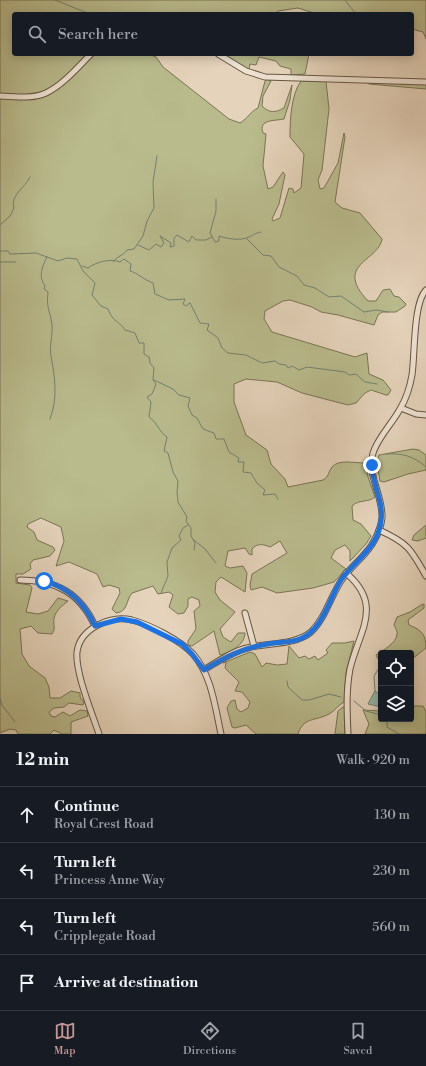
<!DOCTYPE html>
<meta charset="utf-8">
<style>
body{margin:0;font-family:"Libre Bodoni",serif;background:#20242c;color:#f1f3f6}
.controls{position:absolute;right:12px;bottom:12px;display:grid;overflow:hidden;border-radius:4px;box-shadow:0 2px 10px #0003}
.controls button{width:36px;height:36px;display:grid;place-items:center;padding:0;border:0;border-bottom:1px solid #363941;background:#171b24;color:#f1f3f6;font:20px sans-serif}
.stop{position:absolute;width:12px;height:12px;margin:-9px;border:3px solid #1a73e8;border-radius:50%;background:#fff}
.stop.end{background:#1a73e8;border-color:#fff;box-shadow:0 1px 4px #0008}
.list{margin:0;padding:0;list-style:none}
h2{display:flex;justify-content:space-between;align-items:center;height:52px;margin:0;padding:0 16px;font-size:17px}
h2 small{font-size:13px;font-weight:400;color:#9ea1a6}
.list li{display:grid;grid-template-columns:26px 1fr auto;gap:12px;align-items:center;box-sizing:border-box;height:56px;padding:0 16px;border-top:1px solid #363941}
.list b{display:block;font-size:15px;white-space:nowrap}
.list p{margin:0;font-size:13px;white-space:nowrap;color:#9ea1a6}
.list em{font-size:13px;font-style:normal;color:#9ea1a6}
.icon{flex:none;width:22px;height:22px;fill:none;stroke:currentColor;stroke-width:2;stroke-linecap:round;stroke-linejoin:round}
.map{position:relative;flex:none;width:426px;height:734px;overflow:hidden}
.search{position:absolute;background:#171b24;box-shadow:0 2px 10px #0003;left:12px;right:12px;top:12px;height:44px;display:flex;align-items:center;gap:10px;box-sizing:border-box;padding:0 14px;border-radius:4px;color:#9ea1a6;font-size:15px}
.sheet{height:276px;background:#171b24}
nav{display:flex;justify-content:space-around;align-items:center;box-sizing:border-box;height:56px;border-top:1px solid #363941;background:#171b24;font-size:11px;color:#9ea1a6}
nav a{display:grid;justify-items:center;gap:2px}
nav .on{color:#c59692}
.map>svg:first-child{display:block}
.green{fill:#b9bb8d;stroke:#7a7454}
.water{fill:#97b9aa;stroke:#738171}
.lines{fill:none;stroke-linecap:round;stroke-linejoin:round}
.stream{stroke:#738171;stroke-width:1}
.minor-casing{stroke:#665643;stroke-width:7}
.minor{stroke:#eee2d3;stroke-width:5}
.route{stroke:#1a73e8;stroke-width:5}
</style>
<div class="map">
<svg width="426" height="734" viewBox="0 0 426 734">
<rect width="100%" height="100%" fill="#e5d3bb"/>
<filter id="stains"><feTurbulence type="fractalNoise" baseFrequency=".005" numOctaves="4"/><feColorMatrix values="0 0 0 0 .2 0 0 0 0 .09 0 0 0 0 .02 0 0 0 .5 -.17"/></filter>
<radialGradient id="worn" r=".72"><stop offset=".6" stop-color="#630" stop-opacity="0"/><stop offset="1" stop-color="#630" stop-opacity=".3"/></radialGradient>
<!-- green -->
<g class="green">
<path d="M0,0H426V39L423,32L412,29V14H317L298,8L278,11L275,14H14V54H149L156,57L163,67L229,119L240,123C248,118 251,111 258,108L265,81L267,79L271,81L263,96L262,106C269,113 275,113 284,108L292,85L290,100L284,119C275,121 258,119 263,133L266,134L263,166L268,189L273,187L283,172L285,175L279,204L272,219L273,221L280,218L289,188L293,189L294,193L301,188L304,154L290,137C290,119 291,95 301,81H326L329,109L322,170L318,180L320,189L324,188L338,163L344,133L345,137L335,202L342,208L360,213L382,239C379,261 333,264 368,301H376L383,290L390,289L394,296L399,297L406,304L405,306L396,312H382L378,315L374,325L338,315L321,312L312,307L290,300L283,301L265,311L264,319L272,332L355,357L367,353L369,374L383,380L391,390L388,395H386L371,390L365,393L356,403L348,405L302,393L277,382L246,379L234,384V402L246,435L267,450L271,464L285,479L288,487L323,480C329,477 328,472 332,467C338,459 355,463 364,463L366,464L368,477L375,497C368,503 359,499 352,506L353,520L361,524L371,536L366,544L350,561V551L345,545L335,550L331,558L346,569L334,582L313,588L277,593L262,587L251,590L250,585L252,574L287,553L280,541L270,547C263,544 257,543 252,549V555L249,554L245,548L228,551L225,566L230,568L243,566L247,573L245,592L221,577L216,582L215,592L220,600L235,612L220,629L223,637L231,642L238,633H245C245,645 229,653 220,655L214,631L192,646L188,645V641L196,629L194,611L200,606L199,600L192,597L188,599V606L184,613L178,614L169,607L173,595L169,592L158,594L153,586L132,593C126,600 128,612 116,613L112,609L120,593L119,588L109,585L103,587L97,574L69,562L56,566L64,541L61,527L41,518L28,524L27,527L34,532L37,540L53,547L55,550L50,556L33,560L30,564L31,569L23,574H16V583L30,585L32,588L26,612L38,614L48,611L58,598L68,601C62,606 56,610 54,618C53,625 56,628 52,634L38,633L31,626L20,629L22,654L29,666L45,678L49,687L50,698H60L71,691L80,693V697L84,702L83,705L69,703L64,707L54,708L49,712L51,716L55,717L63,712L70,716L80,710L87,711L88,716L71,722V734H62L54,730L50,734H18L16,730L10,729L0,733Z"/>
<path d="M220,54H309L305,74L291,75V69L280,66L276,61L259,57L256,65L250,64L249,70Z"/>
<path d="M367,82L426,84V89L369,84Z"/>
<path d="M413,449L419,450L426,455V470L408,474L384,482L380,481L377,463L379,455Z"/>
<path d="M426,525V538L418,541L412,540L414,535Z"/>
<path d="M424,604V608L408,620L409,625C422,630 426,635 426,648L412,659L411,668V653H381V660L378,659L376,655C382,651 397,643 397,634C398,632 395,627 394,625L397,617L410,612L421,605Z"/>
<path d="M354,641L346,673L344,702C338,705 335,711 329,714C316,721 303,717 298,734H256L246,725L235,728L232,727L227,708L231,701L235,700L237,709L241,712L248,708L250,702L242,692L235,691L239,682L225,668L226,662L223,663L250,652L255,654L262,667L266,663L277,665L287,664L289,646L299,658L305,656L309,659L315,656L318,660L328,653L326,650L332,643H345Z"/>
<path d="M411,706H423L426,712V734H365L369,724L363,710L381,711V719H411Z"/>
<path d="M343,707L345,708V734H335L338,711Z"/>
</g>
<!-- water -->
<path class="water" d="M375,691L381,695V707L368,704Z"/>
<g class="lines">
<!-- stream -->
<g class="stream">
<path d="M55,0L90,14"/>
<path d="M345,0L356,14"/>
<path d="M216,199V211L210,233L215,242L219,241V236C227,239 241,241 249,237C254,235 255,233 261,232"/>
<path d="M0,225L10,216L14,208C10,195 25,188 30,177"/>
<path d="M246,238L263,255L271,256L279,267L297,276L304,285L315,288L329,297L341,296L364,312L376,310L388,312"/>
<path d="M138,245L149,250L156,244L161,247L164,243L160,236L171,243L170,247L174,246V238L177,235L189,242L192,236L196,240H206L212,237"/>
<path d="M0,251H8L10,254L36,253L58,261L67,258L77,259L83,271L95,283L92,295L101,306L108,309C113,323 120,321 125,330L135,333L139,343H144V354L149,357L150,363L154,368L153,380L156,384L152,394L147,397L151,402L149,417C157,422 159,432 167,437L164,451L168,453L173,472L178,481L177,492L178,502L187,517L186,521L191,528V536L195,543L194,550"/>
<path d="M47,257C42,267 38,276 45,286L44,289L48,292C46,308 50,310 52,325C53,335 49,346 51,356C55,378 58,398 50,419"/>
<path d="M0,262H16"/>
<path d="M113,262C117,256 123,256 127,250L134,249L143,236L147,221L154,208L153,182L157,156"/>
<path d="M82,266L88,268C96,262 111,258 120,262L124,259L131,264L130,271C138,273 144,280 153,283L155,294L169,300L185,299L183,304L186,306L190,303L200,323L209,324L207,330L218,338L222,348L228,353L246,355L262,363L275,361L279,364L286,365L288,368L292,366L299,370L307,367L345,372L349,375L356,374L365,382L377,384"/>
<path d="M154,380L173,389L179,395L190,398L188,406L192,415L197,418L203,429L214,433L216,439H224L229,452L239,458L238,462H244L243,472L251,473L257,483L265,490L263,495L275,494L278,499"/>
<path d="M386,454C402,453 414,456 426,467"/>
<path d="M194,540L205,549L216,563"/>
<path d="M161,593L168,576L167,562L172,548L181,540L179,536L183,528L188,525"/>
<path d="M287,681L288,687L302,700H309L329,694L341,697"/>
<path d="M375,691L374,676L381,665"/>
<path d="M0,698L2,705L15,722"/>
<path d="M354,701L366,711L381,715"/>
<path d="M387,719V727L399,734"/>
</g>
<defs>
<g id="minor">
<path d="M218,54L246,71L265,77L426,82"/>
<path d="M0,96C15,97 33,99 46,93C63,85 78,67 91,54"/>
<path d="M401,408L416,414L426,415"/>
<path d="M379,530C408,543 411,549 426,576"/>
<path d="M346,573C384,605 359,631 350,669C346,690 347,712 348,734"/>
<path d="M20,580C56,580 80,593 95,626"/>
<path d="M245,613L254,646"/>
<path d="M204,670C217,662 231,652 247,648C266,643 296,645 311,632C326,618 331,594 343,578C352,565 367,555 374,541C378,534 381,526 382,518C383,495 367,477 373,453C378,437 392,424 400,409C406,399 410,387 412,375C415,356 413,303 426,290"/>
<path d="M99,734C92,713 75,672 77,652C80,628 111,615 132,620C150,625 180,640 193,654C212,676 215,707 221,734"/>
</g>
</defs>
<!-- minor casing -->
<use href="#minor" class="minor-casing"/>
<!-- minor -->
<use href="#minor" class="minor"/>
</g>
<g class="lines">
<!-- route -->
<path class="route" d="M44,581C68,587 85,604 95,626L121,619L137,622L182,644L192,654L204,670C225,657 243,648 268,644C278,642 290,643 300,639C323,630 329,599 341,580C355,560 378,548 381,521C384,501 372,485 372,465"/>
</g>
<rect width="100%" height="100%" filter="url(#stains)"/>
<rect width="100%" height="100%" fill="url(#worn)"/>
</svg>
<div class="controls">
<button><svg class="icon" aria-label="locate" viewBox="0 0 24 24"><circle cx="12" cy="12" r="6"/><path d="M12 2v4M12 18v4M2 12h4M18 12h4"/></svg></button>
<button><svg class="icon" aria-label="layers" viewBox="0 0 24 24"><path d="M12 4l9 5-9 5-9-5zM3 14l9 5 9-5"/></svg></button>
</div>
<div class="stop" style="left:44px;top:581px"></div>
<div class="stop end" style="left:372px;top:465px"></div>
<div class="search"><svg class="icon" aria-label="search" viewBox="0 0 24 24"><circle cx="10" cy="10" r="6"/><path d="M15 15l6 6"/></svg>Search here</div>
</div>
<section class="sheet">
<h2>12 min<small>Walk · 920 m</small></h2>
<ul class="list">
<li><svg class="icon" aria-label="ahead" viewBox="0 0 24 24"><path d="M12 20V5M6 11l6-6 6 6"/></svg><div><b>Continue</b><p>Royal Crest Road</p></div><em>130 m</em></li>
<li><svg class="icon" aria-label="left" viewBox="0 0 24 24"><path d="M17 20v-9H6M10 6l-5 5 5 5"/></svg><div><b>Turn left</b><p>Princess Anne Way</p></div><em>230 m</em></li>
<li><svg class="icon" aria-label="left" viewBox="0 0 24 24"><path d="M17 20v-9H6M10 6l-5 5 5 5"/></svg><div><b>Turn left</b><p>Cripplegate Road</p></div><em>560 m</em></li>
<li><svg class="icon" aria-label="arrive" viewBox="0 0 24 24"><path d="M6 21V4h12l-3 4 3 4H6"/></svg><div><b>Arrive at destination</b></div></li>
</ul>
</section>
<nav>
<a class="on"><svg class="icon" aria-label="map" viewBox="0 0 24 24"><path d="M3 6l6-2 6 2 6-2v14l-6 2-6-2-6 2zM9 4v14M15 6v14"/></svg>Map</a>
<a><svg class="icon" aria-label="directions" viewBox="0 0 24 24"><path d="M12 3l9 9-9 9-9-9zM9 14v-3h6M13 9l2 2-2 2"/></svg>Directions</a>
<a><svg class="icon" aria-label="saved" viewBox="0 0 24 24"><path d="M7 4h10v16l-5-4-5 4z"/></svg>Saved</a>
</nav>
